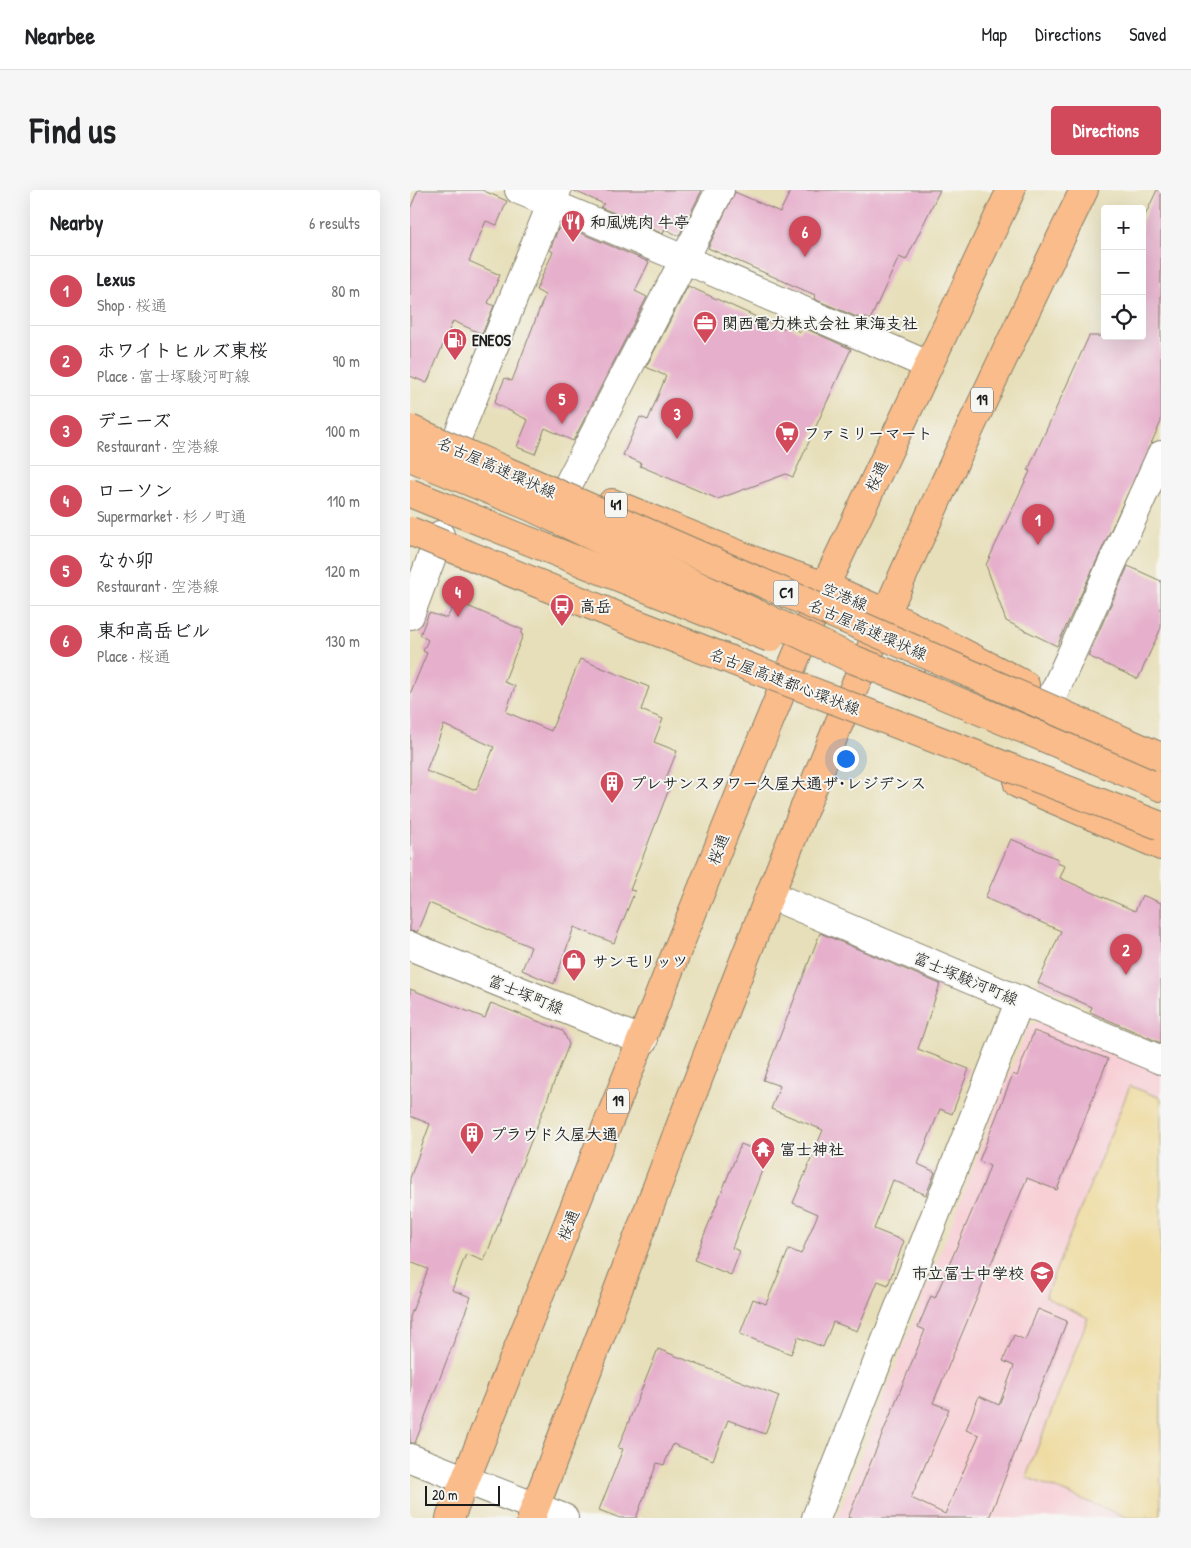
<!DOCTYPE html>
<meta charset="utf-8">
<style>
body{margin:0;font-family:"Patrick Hand","Klee One",sans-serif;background:#f6f6f6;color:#202124}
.controls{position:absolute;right:15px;top:15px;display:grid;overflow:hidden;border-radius:5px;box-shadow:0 5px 20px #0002}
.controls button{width:45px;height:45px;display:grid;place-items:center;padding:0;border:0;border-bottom:1px solid #e0e0e0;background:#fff;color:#202124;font:25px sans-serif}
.scale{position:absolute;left:15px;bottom:12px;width:75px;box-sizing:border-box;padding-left:5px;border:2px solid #1c1c1c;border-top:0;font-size:14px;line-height:18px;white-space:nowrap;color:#1c1c1c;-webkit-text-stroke:4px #f6f6f2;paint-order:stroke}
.you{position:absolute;left:435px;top:568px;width:18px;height:18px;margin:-12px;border:4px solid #fff;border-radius:50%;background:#1a73e8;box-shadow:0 0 0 8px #1a73e833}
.badge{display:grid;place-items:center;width:32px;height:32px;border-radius:50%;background:#d1495b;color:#fff;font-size:16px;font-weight:700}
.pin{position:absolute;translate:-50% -41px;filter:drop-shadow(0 1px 2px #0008)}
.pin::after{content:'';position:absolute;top:26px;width:18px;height:15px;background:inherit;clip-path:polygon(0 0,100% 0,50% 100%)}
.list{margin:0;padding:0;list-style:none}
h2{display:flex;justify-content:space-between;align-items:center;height:65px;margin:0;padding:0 20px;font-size:21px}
h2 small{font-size:16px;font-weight:400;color:#757577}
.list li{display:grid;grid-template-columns:32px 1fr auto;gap:15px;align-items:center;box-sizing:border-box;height:70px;padding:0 20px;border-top:1px solid #e0e0e0}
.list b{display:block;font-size:19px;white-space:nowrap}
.list p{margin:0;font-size:16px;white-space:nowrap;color:#757577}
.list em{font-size:16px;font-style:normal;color:#757577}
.icon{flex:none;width:28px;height:28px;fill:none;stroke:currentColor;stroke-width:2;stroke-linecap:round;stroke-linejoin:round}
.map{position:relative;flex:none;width:751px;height:1328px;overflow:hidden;border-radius:5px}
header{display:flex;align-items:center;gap:30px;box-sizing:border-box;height:70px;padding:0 25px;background:#fff;border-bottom:1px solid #e0e0e0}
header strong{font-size:24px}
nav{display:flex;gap:28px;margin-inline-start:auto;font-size:18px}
.intro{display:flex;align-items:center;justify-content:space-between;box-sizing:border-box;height:120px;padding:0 30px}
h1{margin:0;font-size:35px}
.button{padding:12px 22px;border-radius:5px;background:#d1495b;color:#fff;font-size:18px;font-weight:700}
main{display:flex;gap:30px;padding:0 30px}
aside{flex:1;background:#fff;border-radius:5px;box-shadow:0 5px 20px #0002}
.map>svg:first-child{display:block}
.built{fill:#f7cfd5}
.sand{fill:#eeda9e;stroke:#857b5d}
.building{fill:#e6b0cc;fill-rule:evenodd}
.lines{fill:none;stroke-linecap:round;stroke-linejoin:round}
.minor-casing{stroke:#827e6a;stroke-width:30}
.primary-casing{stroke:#827e6a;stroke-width:30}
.trunk-casing{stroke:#827e6a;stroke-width:30}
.motorway-casing{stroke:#827e6a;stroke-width:30}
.minor{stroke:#fff;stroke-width:28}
.primary{stroke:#f9bc8a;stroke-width:28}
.trunk{stroke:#f9bc8a;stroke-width:28}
.motorway{stroke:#f9bc8a;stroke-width:28}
.motorway-bridge-casing{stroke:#827e6a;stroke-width:30;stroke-linecap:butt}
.motorway-bridge{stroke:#f9bc8a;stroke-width:28}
.labels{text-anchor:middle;stroke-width:4;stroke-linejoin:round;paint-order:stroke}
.shield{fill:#f6f6f2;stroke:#5d5d5c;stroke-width:1}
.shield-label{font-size:15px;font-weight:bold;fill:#1c1c1c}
.poi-label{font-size:16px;font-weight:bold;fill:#1c1c1c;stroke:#f6f6f2;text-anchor:start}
.street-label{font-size:16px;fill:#1c1c1c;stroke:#f6f6f2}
</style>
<header>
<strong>Nearbee</strong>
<nav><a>Map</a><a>Directions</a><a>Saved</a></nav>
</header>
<div class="intro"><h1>Find us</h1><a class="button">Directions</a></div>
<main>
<aside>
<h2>Nearby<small>6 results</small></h2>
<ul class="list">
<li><span class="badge">1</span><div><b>Lexus</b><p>Shop · 桜通</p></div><em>80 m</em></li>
<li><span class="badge">2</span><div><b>ホワイトヒルズ東桜</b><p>Place · 富士塚駿河町線</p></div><em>90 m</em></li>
<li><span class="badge">3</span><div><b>デニーズ</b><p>Restaurant · 空港線</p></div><em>100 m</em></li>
<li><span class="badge">4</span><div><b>ローソン</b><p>Supermarket · 杉ノ町通</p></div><em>110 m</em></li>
<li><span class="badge">5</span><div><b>なか卯</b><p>Restaurant · 空港線</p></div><em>120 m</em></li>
<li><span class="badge">6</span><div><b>東和高岳ビル</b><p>Place · 桜通</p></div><em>130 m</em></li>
</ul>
</aside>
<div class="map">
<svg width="751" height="1328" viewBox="0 0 751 1328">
<rect width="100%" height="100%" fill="#f6f6f2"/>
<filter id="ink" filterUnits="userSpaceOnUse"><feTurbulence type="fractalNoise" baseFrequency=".02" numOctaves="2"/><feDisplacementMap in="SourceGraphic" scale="10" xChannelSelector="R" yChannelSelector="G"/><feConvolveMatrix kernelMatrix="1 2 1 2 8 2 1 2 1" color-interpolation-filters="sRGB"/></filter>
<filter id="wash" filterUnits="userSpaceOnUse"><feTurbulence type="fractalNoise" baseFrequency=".0096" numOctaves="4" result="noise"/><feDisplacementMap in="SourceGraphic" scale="20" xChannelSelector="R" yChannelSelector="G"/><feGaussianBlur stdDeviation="1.12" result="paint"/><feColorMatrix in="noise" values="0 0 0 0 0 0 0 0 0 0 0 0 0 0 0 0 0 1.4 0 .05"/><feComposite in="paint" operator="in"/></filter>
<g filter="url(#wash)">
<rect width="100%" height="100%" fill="#e7dfb9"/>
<!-- built -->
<path class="built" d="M633,830L751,880V1328H427L618,836Z"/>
<!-- sand -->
<path class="sand" d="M720,896L751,908V1328H719L616,1287L678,1128L635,1107Z"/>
<g id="blocks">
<!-- building -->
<g class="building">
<path d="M8,0H72L97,11L87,35L76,31L59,71L90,85L78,113L84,116L72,144L43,131L17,193L0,186V19Z"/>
<path d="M162,0H292L269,46L255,39L253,44L190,17L194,14Z"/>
<path d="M381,0H530L496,70L489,67L460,130L455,127L454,130L404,109L405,105L298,58L325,2L370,22Z"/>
<path d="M747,0H751V232L647,456L596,431L576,375L620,281L618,280L679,146H732V32Z"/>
<path d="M154,36L239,72L225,101L237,107L163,251L135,238L125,264L107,257L118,230L84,213L95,188L102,191L135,105L126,100L143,62L140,60L148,39Z"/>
<path d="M278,96L373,139L376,135L390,142L392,137L441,159L383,287L376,284L308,309L230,276L231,273L213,265L230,227L238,230L256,186L236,177Z"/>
<path d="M718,376L751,391V438L728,489L678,466Z"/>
<path d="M46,411L113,440L111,444L113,445L94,492L105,496L96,522L141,541L170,469L239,497L231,520L253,529L244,552L267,561L255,591L261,594L220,700L225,701L204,753L164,737L144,794L112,780L121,757L19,713L7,742L0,741V504L17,463L13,461L18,450L10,445L19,423L37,428ZM34,535L84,557L66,600L16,581Z"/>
<path d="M601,649L648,669L647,673L655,676L650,688L725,721L732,705L751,713V853L680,822L682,817L628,793L651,741L575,708Z"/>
<path d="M410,743L530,794L508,859L559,879L542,924L530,919L508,974L525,982L516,1005L483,990L464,1039L494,1051L478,1095L468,1091L447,1141L423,1132L413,1157L388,1147L381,1164L330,1144L343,1109L356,1114L379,1059L391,1064L408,1024L383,1013L413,940L361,919L370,896L353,890Z"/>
<path d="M0,799L75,828L81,813L153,841L159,854L74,1071L56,1064L42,1100L61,1107L5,1253H0V1127L18,1079L0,1072V988L20,934L0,926Z"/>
<path d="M624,841L698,869L647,1000L617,988L523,1213L539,1219L501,1308L535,1324L569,1245L556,1240L569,1206L589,1215L604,1176L593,1171L604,1145L615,1150L628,1119L657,1131L579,1328H438L515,1140L508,1137L521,1106L525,1108L573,995L580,976L569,971L603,884L607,886Z"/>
<path d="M331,954L358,965L322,1058L330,1061L321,1085L284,1070Z"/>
<path d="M248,1159L369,1206L355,1244L318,1230L303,1270L263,1254L254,1275L247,1273L226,1328H210L189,1320L213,1259L208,1258Z"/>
</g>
</g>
</g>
<g filter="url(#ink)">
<use href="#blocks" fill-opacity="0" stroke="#827e6a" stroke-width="1"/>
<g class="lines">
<defs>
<g id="minor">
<path d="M109,0L276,70L518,175"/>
<path d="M47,248L147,0"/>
<path d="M158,295L310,0"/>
<path d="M0,425L30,345"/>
<path d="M641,509L751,265"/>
<path d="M360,705L751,870"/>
<path d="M0,756L233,851"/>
<path d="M0,1268L154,1328"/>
<path d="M406,1328L610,810"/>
</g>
<g id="primary">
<path d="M476,423L615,495"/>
<path d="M608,594L751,656"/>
</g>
<g id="trunk">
<path d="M202,313L357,376L415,396L476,423"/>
<path d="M40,1328L343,571L415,396L601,0"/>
<path d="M121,1328C225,1058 324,786 435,519C509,343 591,171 674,0"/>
</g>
<path id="motorway" d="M521,500L751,597"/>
</defs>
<!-- minor casing -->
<use href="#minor" class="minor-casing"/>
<!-- primary casing -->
<use href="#primary" class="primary-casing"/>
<!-- trunk casing -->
<use href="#trunk" class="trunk-casing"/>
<!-- motorway casing -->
<use href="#motorway" class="motorway-casing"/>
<!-- minor -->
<use href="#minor" class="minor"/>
<!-- primary -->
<use href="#primary" class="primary"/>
<!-- trunk -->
<use href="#trunk" class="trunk"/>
<!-- motorway -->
<use href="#motorway" class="motorway"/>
<defs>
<g id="motorway-bridge">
<path d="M0,239L751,567"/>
<path d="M0,267L121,317L445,470L521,500"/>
<path d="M0,303L360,448"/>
<path d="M0,341L217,430L751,636"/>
</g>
</defs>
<!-- motorway-bridge casing -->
<use href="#motorway-bridge" class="motorway-bridge-casing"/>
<!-- motorway-bridge -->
<use href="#motorway-bridge" class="motorway-bridge"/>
</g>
</g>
<!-- icons -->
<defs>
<symbol id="restaurant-pin" viewBox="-11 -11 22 30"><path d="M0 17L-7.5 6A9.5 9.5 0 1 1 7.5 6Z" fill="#d1495b" stroke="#f6f6f2"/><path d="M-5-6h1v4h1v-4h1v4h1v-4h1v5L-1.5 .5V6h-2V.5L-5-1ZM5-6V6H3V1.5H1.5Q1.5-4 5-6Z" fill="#fff"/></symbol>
<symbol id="office-pin" viewBox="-11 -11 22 30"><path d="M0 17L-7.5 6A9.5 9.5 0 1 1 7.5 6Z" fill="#d1495b" stroke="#f6f6f2"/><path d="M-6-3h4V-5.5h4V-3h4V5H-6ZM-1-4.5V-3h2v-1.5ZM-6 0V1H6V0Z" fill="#fff"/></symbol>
<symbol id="fuel-pin" viewBox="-11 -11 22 30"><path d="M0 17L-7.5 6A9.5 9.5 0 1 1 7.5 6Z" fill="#d1495b" stroke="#f6f6f2"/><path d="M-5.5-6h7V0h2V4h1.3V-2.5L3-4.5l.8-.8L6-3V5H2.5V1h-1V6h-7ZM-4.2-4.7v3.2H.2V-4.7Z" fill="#fff"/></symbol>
<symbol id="supermarket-pin" viewBox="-11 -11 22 30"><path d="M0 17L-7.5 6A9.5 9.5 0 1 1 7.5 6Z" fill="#d1495b" stroke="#f6f6f2"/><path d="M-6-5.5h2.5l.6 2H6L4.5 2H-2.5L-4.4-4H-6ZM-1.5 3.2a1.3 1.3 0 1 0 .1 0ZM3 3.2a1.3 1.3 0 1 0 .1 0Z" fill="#fff"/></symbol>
<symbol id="bus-pin" viewBox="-11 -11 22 30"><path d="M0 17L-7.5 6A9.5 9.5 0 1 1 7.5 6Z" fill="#d1495b" stroke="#f6f6f2"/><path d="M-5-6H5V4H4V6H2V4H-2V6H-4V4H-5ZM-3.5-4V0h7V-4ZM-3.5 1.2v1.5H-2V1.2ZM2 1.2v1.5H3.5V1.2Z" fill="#fff"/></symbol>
<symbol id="building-pin" viewBox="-11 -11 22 30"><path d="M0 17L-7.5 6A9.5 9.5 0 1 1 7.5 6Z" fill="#d1495b" stroke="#f6f6f2"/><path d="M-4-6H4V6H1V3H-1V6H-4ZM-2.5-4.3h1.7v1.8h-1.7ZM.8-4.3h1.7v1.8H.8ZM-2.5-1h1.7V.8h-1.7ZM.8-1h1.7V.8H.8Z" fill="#fff"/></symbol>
<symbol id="shop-pin" viewBox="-11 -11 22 30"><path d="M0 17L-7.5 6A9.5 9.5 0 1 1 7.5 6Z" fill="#d1495b" stroke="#f6f6f2"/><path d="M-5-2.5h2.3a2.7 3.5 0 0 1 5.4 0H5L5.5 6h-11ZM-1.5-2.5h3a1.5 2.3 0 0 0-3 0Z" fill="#fff"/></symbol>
<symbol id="temple-pin" viewBox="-11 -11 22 30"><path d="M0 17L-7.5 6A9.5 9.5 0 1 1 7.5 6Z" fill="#d1495b" stroke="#f6f6f2"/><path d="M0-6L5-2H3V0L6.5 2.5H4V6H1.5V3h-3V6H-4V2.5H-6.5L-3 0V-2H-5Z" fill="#fff"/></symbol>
<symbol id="school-pin" viewBox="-11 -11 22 30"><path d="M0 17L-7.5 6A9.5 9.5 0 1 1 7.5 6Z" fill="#d1495b" stroke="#f6f6f2"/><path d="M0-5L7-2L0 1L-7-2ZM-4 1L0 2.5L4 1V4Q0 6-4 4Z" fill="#fff"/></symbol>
</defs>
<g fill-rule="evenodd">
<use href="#restaurant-pin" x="149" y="18" width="28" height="38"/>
<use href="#office-pin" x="281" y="119" width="28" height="38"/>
<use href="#fuel-pin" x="31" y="136" width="28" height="38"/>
<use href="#supermarket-pin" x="363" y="229" width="28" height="38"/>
<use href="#bus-pin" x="138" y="402" width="28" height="38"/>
<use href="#building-pin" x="188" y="579" width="28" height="38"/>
<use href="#shop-pin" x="150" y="757" width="28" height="38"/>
<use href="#building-pin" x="48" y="930" width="28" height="38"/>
<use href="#temple-pin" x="339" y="945" width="28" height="38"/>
<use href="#school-pin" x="618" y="1069" width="28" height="38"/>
</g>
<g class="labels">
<!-- shield labels -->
<g class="shield">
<rect x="561" y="197.5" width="22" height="25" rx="4"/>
<rect x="195" y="302.5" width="22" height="25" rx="4"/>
<rect x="363.5" y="390.5" width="25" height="25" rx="4"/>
<rect x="197" y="898.5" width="22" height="25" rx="4"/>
</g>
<g class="shield-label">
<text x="572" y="215">19</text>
<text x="206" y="320">41</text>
<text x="376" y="408">C1</text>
<text x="208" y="916">19</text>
</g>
<!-- poi labels -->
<g class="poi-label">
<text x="180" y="38">和風焼肉 牛亭</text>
<text x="312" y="139">関西電力株式会社 東海支社</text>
<text x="62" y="156">ENEOS</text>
<text x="394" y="249">ファミリーマート</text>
<text x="170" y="422">高岳</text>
<text x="220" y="599">プレサンスタワー久屋大通ザ･レジデンス</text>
<text x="182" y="777">サンモリッツ</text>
<text x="80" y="950">プラウド久屋大通</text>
<text x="370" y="965">富士神社</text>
<text x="614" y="1089" text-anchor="end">市立冨士中学校</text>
</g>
<!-- street labels -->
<g class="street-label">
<text transform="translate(87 277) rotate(24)" y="6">名古屋高速環状線</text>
<text transform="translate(466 286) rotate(-65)" y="6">桜通</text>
<text transform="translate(435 406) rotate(23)" y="6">空港線</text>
<text transform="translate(458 439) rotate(24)" y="6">名古屋高速環状線</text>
<text transform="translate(375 491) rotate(21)" y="6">名古屋高速都心環状線</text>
<text transform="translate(308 659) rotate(-69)" y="6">桜通</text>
<text transform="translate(556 788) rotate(23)" y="6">富士塚駿河町線</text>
<text transform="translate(116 804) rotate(22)" y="6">富士塚町線</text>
<text transform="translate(158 1035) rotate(-68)" y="6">桜通</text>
</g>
</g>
</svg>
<div class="controls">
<button>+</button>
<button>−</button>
<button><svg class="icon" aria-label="locate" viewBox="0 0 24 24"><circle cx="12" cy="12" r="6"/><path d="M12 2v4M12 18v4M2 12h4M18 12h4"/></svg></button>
</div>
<div class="scale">20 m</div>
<div class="you"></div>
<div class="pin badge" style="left:628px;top:355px">1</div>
<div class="pin badge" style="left:716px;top:785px">2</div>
<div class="pin badge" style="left:267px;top:249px">3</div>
<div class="pin badge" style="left:48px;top:427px">4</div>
<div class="pin badge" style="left:152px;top:234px">5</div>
<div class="pin badge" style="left:395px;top:67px">6</div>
</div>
</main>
